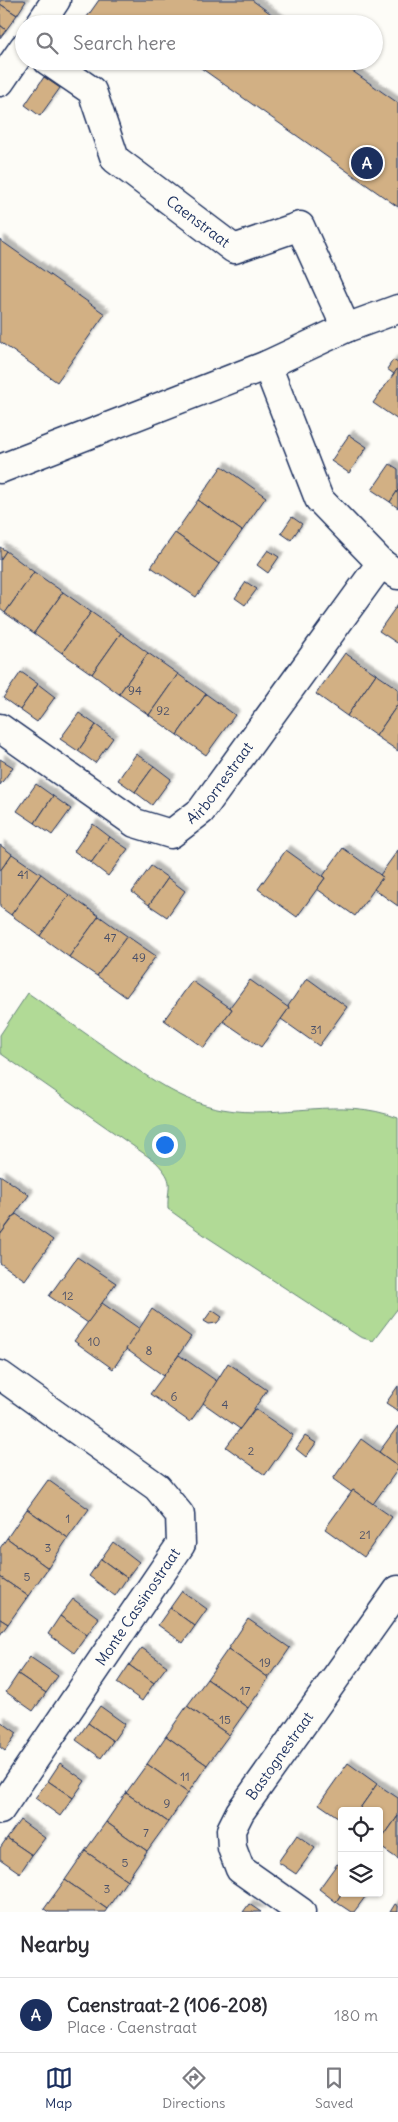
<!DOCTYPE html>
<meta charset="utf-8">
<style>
body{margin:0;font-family:Delius,sans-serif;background:#f7f7f7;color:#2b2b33}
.controls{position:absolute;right:15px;bottom:15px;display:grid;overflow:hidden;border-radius:5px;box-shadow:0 1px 4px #0004}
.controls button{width:45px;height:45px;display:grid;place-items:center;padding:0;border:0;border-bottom:1px solid #e1e1e2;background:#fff;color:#2b2b33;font:25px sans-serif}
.you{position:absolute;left:164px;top:1144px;width:18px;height:18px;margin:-12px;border:4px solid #fff;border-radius:50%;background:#1a73e8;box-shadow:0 0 0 8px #1a73e833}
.badge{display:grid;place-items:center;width:32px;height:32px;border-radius:50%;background:#1b2f5e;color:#fff;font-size:16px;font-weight:700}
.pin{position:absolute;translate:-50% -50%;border:2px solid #fff;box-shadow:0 1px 5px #0006}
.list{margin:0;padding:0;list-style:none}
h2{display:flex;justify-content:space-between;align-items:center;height:65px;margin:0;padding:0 20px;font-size:21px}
h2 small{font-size:16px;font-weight:400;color:#7c7c81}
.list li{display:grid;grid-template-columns:32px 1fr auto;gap:15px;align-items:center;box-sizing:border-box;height:75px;padding:0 20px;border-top:1px solid #e1e1e2}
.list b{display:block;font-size:19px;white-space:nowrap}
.list p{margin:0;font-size:16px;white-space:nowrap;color:#7c7c81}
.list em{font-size:16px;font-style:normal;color:#7c7c81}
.icon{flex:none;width:28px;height:28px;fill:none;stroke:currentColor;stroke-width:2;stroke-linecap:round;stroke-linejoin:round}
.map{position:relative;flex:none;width:398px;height:1912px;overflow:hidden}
.search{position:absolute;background:#fff;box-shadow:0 1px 4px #0004;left:15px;right:15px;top:15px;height:55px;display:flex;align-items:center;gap:12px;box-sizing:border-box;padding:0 18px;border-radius:28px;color:#7c7c81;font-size:19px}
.sheet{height:140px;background:#fff}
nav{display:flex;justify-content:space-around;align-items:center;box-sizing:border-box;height:70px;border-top:1px solid #e1e1e2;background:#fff;font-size:14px;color:#7c7c81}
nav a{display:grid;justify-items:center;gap:2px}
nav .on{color:#1b2f5e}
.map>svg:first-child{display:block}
.green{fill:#b1da96;stroke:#66847a}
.building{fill:#d2b084;stroke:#1b2f5e;filter:url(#shadow)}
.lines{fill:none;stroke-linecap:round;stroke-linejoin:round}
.minor-casing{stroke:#1b2f5e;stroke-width:31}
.minor{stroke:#fdfcf7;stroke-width:28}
.labels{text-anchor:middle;stroke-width:4;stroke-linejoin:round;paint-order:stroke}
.number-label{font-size:12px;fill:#494f68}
.street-label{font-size:15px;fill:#1b2f5e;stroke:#fdfcf7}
</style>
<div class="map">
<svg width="398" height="1912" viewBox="0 0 398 1912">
<defs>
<filter id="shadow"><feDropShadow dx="4.5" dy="-4.5" stdDeviation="1" flood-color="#0004"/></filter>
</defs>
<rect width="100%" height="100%" fill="#fdfcf7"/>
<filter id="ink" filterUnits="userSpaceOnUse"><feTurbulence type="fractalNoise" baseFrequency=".02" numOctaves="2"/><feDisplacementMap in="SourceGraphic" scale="10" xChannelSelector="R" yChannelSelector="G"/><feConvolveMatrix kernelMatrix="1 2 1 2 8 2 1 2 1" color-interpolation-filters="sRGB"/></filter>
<g filter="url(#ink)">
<!-- green -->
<path class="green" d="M28,993C56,1013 84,1032 112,1052C145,1075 181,1102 222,1109C281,1120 340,1095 398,1118V1308L373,1341L360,1337L207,1237L168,1209C167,1184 176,1183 156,1162L0,1053V1035Z"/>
<!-- building -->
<g class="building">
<path d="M0,0H24L26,1L17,15L0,4Z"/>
<path d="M99,0H252L285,24H82Z"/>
<path d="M0,4L17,15L6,30L0,25Z"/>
<path d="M0,25L6,30L0,38Z"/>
<path d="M191,61H338L398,103V207Z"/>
<path d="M44,77L60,88L40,116L25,105Z"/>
<path d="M0,240L105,314L57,382L0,342Z"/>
<path d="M393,360L398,363V368L394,374L387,369Z"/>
<path d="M398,368V420L373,403Z"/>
<path d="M349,435L367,447L349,473L331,461Z"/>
<path d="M390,464L398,469V490L390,502L372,490Z"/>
<path d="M222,466L266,497L242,531L198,500Z"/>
<path d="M398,490V508L390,502Z"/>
<path d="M198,500L242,531L219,564L175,533Z"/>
<path d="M292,517L302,524L291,540L281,533Z"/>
<path d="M175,533L219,564L196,597L151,567Z"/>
<path d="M0,547L6,551L0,560Z"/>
<path d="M268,550L279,557L268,573L257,565Z"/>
<path d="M6,551L34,572L5,613L0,609V560Z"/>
<path d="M34,572L63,592L34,633L5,613Z"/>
<path d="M246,582L257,589L245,605L235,598Z"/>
<path d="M63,592L91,612L62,653L34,633Z"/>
<path d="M398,604V641L397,643L379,631Z"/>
<path d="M91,612L121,633L92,674L62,653Z"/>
<path d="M121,633L148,653L119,694L92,674Z"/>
<path d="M148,653L178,674L149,715L119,694Z"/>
<path d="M345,653L376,674L347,716L316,694Z"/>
<path d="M21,672L38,684L20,710L3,698Z"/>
<path d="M178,674L206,694L177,735L149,715Z"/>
<path d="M376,674L398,689V704L376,736L347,716Z"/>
<path d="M38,684L55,697L37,722L20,710Z"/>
<path d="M206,694L235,715L206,755L177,735Z"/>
<path d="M398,704V751L376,736Z"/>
<path d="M79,713L96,725L78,751L60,739Z"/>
<path d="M96,725L113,738L95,763L78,751Z"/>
<path d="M136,754L154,766L135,792L118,780Z"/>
<path d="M0,759L13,767L0,785Z"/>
<path d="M154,766L171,779L152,805L135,792Z"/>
<path d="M36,784L53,796L35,823L17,811Z"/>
<path d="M53,796L71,809L52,835L35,823Z"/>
<path d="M93,824L110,837L91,863L74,851Z"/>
<path d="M110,837L128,849L108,876L91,863Z"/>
<path d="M0,845L12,854L0,871Z"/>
<path d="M343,848L383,877L355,916L317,889L325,878L323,876Z"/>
<path d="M286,850L325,878L297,917L258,889Z"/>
<path d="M398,850V906L374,889L383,877L380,875Z"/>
<path d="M12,854L41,874L11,915L0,907V871Z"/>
<path d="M151,866L168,878L149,905L132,892Z"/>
<path d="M41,874L69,895L40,936L11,915Z"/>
<path d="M168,878L185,891L167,917L149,905Z"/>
<path d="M69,895L99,916L69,957L40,936Z"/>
<path d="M99,916L127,936L97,976L69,957Z"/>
<path d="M127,936L156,956L126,997L97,976Z"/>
<path d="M307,978L347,1007L319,1046L281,1019L289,1008L288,1006Z"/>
<path d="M250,980L289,1008L261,1047L223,1021L232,1009L230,1007Z"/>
<path d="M192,981L232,1009L204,1048L164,1020Z"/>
<path d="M0,1175L29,1195L0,1235Z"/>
<path d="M16,1214L53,1240L25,1280L0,1263V1235Z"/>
<path d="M77,1257L116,1283L88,1323L49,1296Z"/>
<path d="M102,1303L140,1329L113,1369L74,1341Z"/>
<path d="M152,1309L191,1337L164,1376L126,1349Z"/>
<path d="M212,1310L222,1317L217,1323L209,1324L204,1321Z"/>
<path d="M179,1355L218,1382L190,1422L150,1394Z"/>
<path d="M228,1363L267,1390L240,1429L203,1403Z"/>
<path d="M398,1386V1411L386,1403Z"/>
<path d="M255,1409L293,1435L265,1475L226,1447Z"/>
<path d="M398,1426V1466L379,1452Z"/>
<path d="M305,1436L316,1443L306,1457L296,1449Z"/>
<path d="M361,1439L398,1466V1469L373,1504L353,1490L351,1492L333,1479Z"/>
<path d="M48,1480L89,1509L68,1538L27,1509Z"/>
<path d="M353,1490L392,1517L364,1557L325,1529Z"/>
<path d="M27,1509L68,1538L48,1568L7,1538Z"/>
<path d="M7,1538L48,1568L28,1596L0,1577V1548Z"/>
<path d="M113,1542L139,1562L127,1578L101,1559Z"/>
<path d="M101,1559L127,1578L115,1596L89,1576Z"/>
<path d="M0,1577L28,1596L8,1624L0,1619Z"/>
<path d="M182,1591L207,1609L195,1626L170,1608Z"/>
<path d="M73,1599L99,1618L87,1635L60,1616Z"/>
<path d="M170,1608L195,1626L183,1643L158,1625Z"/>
<path d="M60,1616L87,1635L74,1653L48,1634Z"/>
<path d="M0,1619L8,1624L0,1635Z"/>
<path d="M248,1619L290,1648L269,1678L228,1649Z"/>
<path d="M142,1648L167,1666L154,1683L129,1665Z"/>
<path d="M228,1649L269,1678L248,1708L207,1679Z"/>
<path d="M30,1657L58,1676L46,1693L18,1674Z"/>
<path d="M129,1665L154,1683L142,1701L117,1683Z"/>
<path d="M18,1674L46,1693L33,1711L6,1692Z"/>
<path d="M207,1679L248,1708L229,1735L187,1706Z"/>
<path d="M100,1706L125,1724L113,1741L88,1723Z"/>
<path d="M187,1706L229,1735L207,1765L166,1736Z"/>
<path d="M0,1721L17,1733L5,1751L0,1747Z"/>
<path d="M88,1723L113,1741L101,1758L76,1740Z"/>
<path d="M166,1736L207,1765L188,1793L147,1764Z"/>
<path d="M60,1763L85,1781L73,1798L48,1781Z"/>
<path d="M348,1763L377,1784L358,1811H342V1820L319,1804Z"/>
<path d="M147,1764L188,1793L168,1822L126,1793Z"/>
<path d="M48,1781L73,1798L60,1816L35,1798Z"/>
<path d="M377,1784L398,1798V1816L379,1843V1811H358Z"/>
<path d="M126,1793L168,1822L147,1851L106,1822Z"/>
<path d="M398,1816V1859L379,1846V1843Z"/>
<path d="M20,1820L45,1838L32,1855L7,1838Z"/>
<path d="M106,1822L147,1851L127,1880L85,1851Z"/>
<path d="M297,1835L315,1848L296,1874L278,1862Z"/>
<path d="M7,1838L32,1855L20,1873L0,1859V1848Z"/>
<path d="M85,1851L127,1880L107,1909L65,1880Z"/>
<path d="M337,1864L342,1867V1893L336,1902L319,1889Z"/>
<path d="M65,1880L107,1909L105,1912H49L44,1909Z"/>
<path d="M342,1893H368L354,1912H351L336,1902Z"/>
<path d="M249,1904L261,1912H243Z"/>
<path d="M395,1904L398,1906V1912H390Z"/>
</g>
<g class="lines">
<defs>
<g id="minor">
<path d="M40,24L56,0"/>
<path id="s1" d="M48,61L92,91L115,159L234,249L300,226L346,328"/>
<path d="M0,82L24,47"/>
<path d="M267,365L319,499L381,563L398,575"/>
<path d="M0,469L267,365L346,328L398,309"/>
<path id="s2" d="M0,728L135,823L171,834L201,811L381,563"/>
<path d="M0,1375L157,1487L180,1515L181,1544L0,1810"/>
<path id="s3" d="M301,1912L240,1869L232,1848L231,1830L240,1812L398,1590"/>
</g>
</defs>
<!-- minor casing -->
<use href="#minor" class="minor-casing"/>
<!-- minor -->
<use href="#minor" class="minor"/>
</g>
</g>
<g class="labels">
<!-- number labels -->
<g class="number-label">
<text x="135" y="695">94</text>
<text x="163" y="715">92</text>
<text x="23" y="879">41</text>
<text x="110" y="942">47</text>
<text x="139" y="962">49</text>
<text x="316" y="1034">31</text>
<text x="68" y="1300">12</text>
<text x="94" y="1346">10</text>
<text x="149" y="1355">8</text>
<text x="174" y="1401">6</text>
<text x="225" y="1409">4</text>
<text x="251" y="1455">2</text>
<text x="68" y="1523">1</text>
<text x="365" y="1539">21</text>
<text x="48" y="1552">3</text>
<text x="27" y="1581">5</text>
<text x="265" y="1667">19</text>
<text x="245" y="1695">17</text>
<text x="225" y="1724">15</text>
<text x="185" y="1781">11</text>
<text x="167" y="1808">9</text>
<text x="146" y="1837">7</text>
<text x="125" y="1867">5</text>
<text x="107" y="1893">3</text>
</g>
<!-- street labels -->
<g class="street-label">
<text dy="5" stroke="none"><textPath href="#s1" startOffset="229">Caenstraat</textPath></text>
<text dy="5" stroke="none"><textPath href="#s2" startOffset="274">Airbornestraat</textPath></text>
<text transform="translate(138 1607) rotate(-56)" y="5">Monte Cassinostraat</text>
<text dy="5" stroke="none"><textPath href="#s3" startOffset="204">Bastognestraat</textPath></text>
</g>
</g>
</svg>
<div class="controls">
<button><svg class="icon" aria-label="locate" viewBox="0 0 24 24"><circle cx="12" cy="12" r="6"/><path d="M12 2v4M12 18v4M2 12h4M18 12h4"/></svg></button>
<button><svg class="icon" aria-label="layers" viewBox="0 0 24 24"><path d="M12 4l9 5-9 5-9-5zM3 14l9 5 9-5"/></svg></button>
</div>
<div class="you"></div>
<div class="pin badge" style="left:367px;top:163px">A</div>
<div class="search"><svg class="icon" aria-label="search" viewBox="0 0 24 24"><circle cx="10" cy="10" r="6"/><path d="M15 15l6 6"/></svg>Search here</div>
</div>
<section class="sheet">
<h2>Nearby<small></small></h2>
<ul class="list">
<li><span class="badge">A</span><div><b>Caenstraat-2 (106-208)</b><p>Place · Caenstraat</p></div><em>180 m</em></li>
</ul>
</section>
<nav>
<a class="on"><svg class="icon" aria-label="map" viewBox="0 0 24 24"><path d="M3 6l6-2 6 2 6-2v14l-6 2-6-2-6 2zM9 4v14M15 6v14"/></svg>Map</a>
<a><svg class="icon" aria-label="directions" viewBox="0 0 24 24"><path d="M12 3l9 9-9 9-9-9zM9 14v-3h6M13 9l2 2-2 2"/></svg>Directions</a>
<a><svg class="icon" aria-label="saved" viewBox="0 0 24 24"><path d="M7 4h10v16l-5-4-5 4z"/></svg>Saved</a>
</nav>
